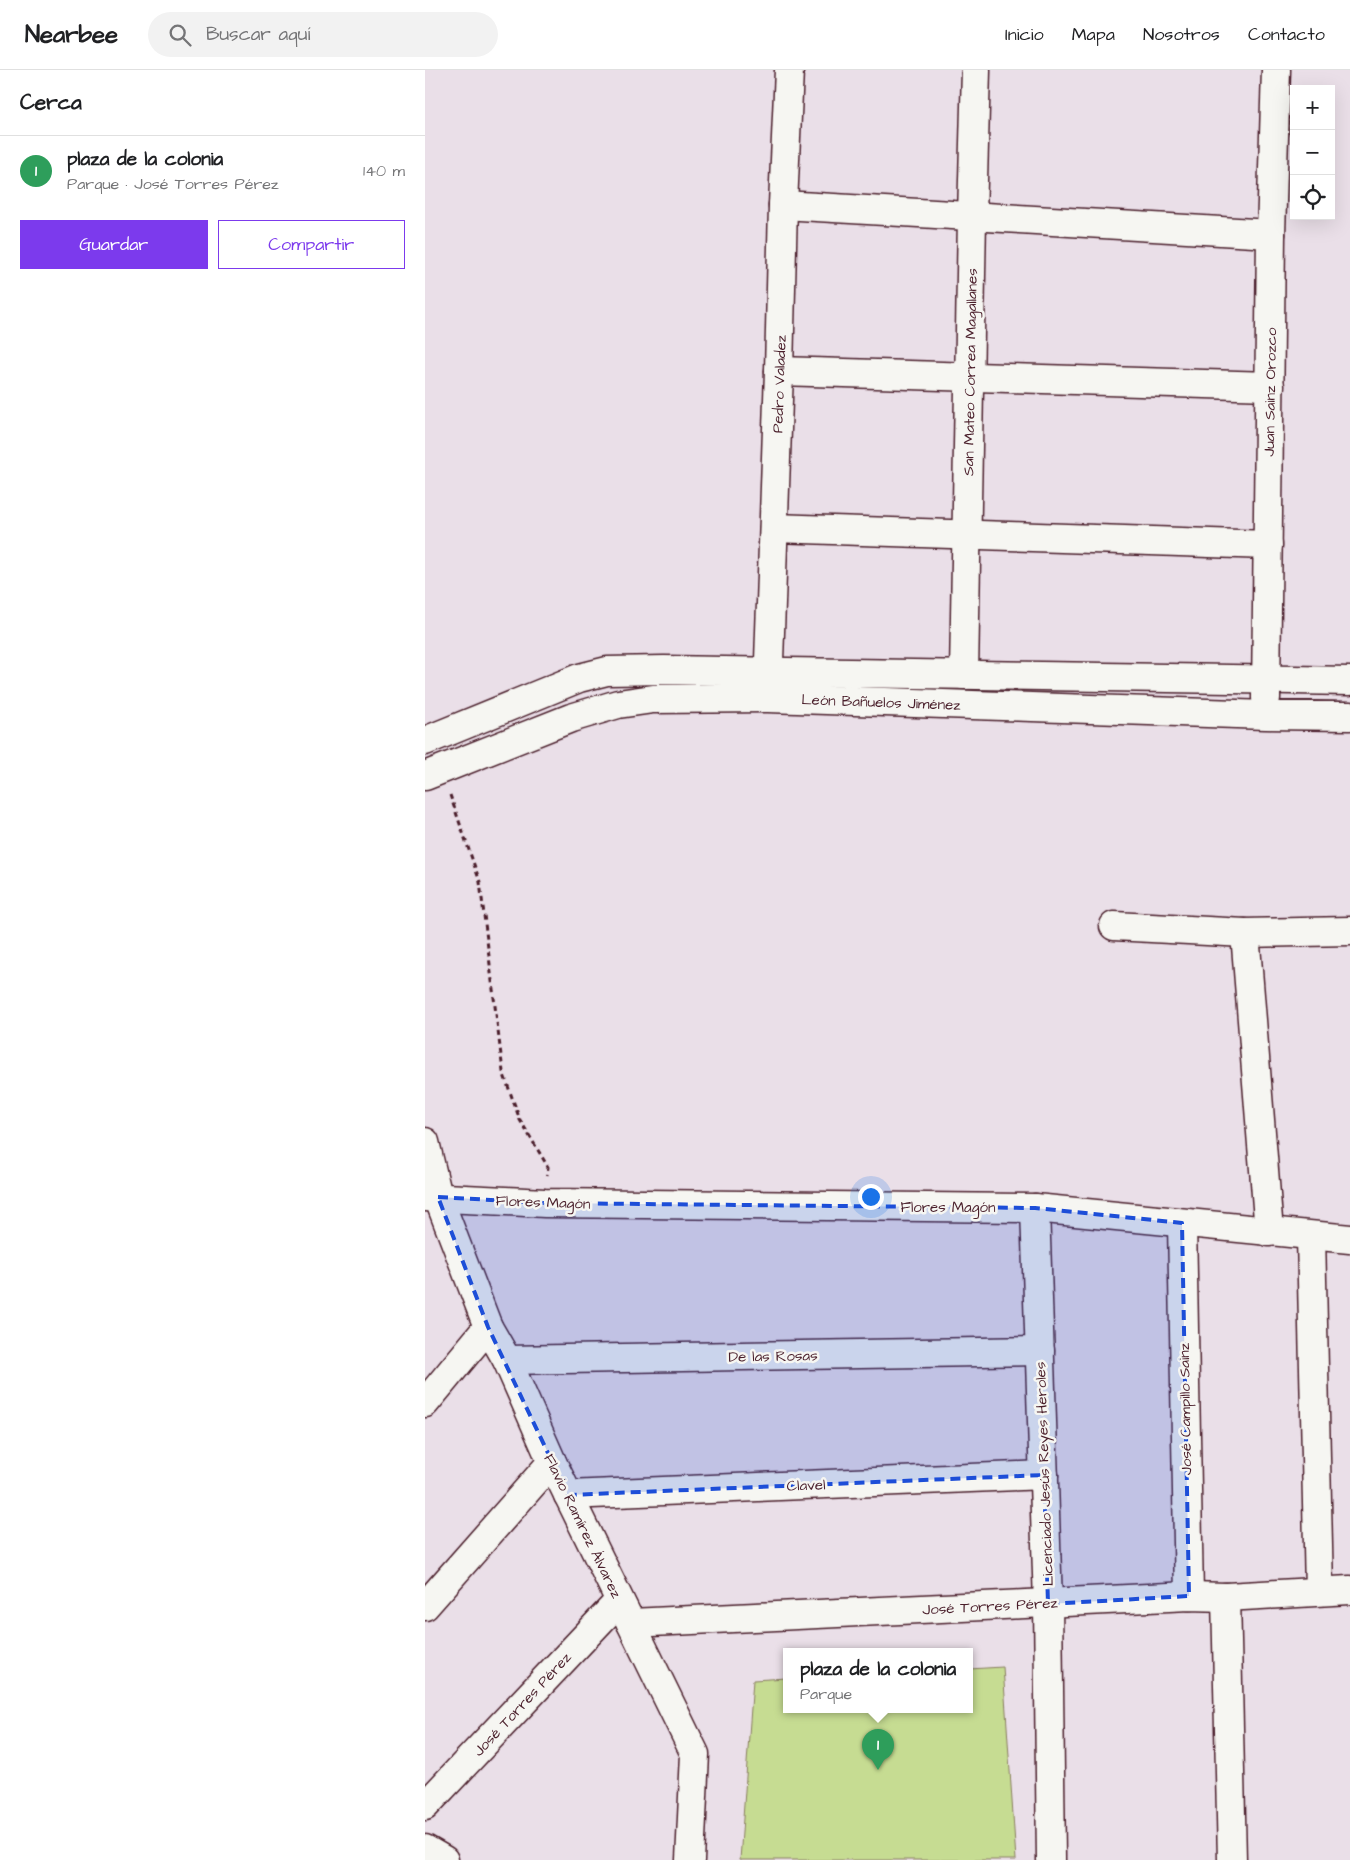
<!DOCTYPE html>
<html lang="es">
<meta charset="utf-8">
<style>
body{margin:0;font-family:"Architects Daughter",sans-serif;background:#f2f2f2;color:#202124}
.controls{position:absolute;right:15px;top:15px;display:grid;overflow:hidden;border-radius:0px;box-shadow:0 5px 20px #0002}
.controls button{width:45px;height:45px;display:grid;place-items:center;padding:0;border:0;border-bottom:1px solid #e0e0e0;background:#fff;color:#202124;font:25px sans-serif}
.you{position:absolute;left:445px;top:1126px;width:18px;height:18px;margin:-12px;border:4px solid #fff;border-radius:50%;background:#1a73e8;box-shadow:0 0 0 8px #1a73e833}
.badge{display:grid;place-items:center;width:32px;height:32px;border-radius:50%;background:#7c3aed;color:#fff;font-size:16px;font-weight:700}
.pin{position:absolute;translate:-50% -41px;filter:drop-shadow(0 1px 2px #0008)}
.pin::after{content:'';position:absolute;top:26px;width:18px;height:15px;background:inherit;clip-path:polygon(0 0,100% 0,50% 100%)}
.popup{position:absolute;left:358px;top:1578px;width:190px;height:65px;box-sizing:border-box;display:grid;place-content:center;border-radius:0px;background:#fff;filter:drop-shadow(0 1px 4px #0005);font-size:16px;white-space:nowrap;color:#757577}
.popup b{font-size:19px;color:#202124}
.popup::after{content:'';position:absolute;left:50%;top:100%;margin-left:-10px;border:10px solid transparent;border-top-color:#fff}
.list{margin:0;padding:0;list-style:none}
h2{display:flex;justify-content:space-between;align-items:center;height:65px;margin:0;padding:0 20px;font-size:21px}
h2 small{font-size:16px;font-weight:400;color:#757577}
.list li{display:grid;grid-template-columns:32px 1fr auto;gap:15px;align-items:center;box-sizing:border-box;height:70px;padding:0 20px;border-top:1px solid #e0e0e0}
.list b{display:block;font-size:19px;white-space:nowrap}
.list p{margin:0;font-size:16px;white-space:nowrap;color:#757577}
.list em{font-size:16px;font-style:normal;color:#757577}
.actions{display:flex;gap:10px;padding:15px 20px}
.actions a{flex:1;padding:11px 0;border:1px solid #7c3aed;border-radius:0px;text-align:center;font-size:18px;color:#7c3aed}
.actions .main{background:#7c3aed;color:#fff}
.icon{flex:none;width:28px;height:28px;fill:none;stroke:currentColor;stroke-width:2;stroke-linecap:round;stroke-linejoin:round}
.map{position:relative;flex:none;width:925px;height:1790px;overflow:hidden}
header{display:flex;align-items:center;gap:30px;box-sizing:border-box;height:70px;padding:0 25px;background:#fff;border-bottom:1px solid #e0e0e0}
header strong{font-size:24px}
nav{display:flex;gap:28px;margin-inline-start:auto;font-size:18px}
.search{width:350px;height:45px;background:#f2f2f2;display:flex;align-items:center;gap:12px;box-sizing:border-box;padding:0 18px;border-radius:28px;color:#757577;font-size:19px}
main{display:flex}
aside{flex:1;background:#fff}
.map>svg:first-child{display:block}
.green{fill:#c6dc92;stroke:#887e5e}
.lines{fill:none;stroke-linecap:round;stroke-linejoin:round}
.minor-casing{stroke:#4a1f2b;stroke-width:31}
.path{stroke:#4a1f2b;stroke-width:3;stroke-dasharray:5 4;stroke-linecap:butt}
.minor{stroke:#f6f6f2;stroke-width:28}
.marked{fill:#1d4ed8;fill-opacity:0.2;stroke:#1d4ed8;stroke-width:4;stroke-dasharray:10 6;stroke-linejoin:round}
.labels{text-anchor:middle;stroke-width:5;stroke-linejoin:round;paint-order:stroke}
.street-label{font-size:15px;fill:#4a1f2b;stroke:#f6f6f2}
</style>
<header>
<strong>Nearbee</strong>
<div class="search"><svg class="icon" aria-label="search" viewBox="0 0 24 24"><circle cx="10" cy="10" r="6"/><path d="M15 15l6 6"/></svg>Buscar aquí</div>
<nav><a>Inicio</a><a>Mapa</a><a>Nosotros</a><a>Contacto</a></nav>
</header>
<main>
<aside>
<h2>Cerca<small></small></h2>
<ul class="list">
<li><span class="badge" style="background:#2e9e5b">1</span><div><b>plaza de la colonia</b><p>Parque · José Torres Pérez</p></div><em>140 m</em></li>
</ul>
<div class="actions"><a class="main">Guardar</a><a>Compartir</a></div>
</aside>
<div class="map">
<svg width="925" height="1790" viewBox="0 0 925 1790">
<rect width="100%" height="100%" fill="#eadfe8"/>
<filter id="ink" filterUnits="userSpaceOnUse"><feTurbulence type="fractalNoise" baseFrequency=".02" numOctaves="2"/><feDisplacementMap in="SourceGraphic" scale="10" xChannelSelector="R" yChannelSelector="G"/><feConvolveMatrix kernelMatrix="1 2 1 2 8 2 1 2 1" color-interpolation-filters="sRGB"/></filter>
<g filter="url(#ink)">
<!-- green -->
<path class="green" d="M578,1597L591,1790H315L328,1610L362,1608V1639H544V1599Z"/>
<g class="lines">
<defs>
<g id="minor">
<path d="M358,135L846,164"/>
<path d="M354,301L845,316"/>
<path d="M349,458L843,475"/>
<path d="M539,605L547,147L551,0"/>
<path d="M343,620L354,301L358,135L364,0"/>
<path d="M841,628L846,164L851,0"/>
<path d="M0,671L154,608L182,601L239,600L925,611"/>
<path d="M0,706L146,648L193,634L228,629L343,628L841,645L925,646"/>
<path d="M689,856L820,863L925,861"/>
<path d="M820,863L844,1162"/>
<path d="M0,1072L13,1127L63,1257L82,1290L127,1392L270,1684L265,1790"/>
<path d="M0,1127L120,1133L610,1138L925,1169"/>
<path d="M610,1138L623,1534L626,1790"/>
<path d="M757,1153L764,1526"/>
<path d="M886,1166L894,1520"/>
<path d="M82,1290L615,1281"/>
<path d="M0,1333L63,1257"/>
<path d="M143,1425L619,1405"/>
<path d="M801,1527L807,1790"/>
<path d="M0,1536L127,1392"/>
<path d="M206,1553L764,1526L801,1527L925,1520"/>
<path d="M0,1736L194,1531"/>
<path d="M0,1779L19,1790"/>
</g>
</defs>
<!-- minor casing -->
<use href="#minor" class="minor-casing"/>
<!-- path -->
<path class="path" d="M25,725L55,812L78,1002L95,1050L123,1097L122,1105"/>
<!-- minor -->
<use href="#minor" class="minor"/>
</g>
</g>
<!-- marked area -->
<path class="marked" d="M13,1127L120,1133L610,1138L757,1153L764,1526L623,1534L619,1405L143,1425L63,1257Z"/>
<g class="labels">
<!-- street labels -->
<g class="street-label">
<text transform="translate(545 302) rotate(-89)" y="5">San Mateo Correa Magallanes</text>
<text transform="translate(354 314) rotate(-88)" y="5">Pedro Valadez</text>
<text transform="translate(845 322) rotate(-89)" y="5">Juan Sainz Orozco</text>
<text transform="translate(456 632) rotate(2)" y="5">León Bañuelos Jiménez</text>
<text transform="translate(118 1132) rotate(2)" y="5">Flores Magón</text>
<text x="523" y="1142">Flores Magón</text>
<text transform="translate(348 1286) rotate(-1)" y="5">De las Rosas</text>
<text transform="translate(760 1339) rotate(-91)" y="5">José Campillo Sainz</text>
<text transform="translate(619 1404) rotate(-92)" y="5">Licenciado Jesús Reyes Heroles</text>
<text transform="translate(381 1415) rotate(-2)" y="5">Clavel</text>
<text transform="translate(158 1456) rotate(64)" y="5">Flavio Ramírez Álvarez</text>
<text transform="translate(565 1536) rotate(-3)" y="5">José Torres Pérez</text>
<text transform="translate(97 1634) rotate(-47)" y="5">José Torres Pérez</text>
</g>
</g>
</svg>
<div class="controls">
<button>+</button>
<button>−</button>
<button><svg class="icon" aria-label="locate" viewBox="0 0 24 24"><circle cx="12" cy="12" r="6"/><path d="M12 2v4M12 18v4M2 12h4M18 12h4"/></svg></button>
</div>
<div class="you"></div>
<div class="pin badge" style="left:453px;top:1700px;background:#2e9e5b">1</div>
<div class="popup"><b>plaza de la colonia</b>Parque</div>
</div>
</main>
